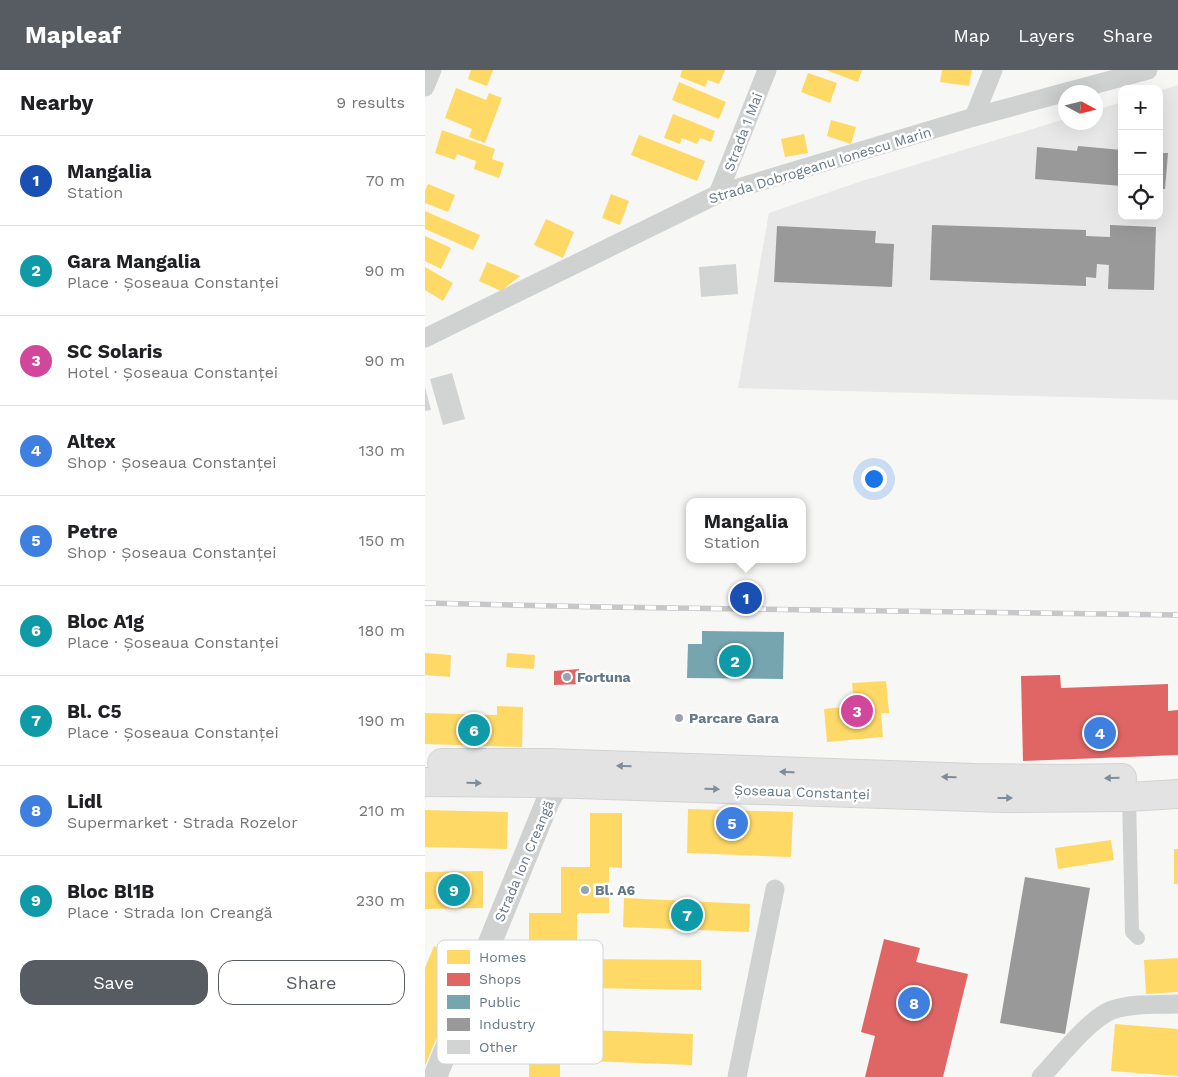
<!DOCTYPE html>
<meta charset="utf-8">
<style>
body{margin:0;font-family:"Work Sans",sans-serif;background:#f2f2f2;color:#202124}
.controls{position:absolute;right:15px;top:15px;display:grid;overflow:hidden;border-radius:10px;box-shadow:0 5px 20px #0002}
.controls button{width:45px;height:45px;display:grid;place-items:center;padding:0;border:0;border-bottom:1px solid #e0e0e0;background:#fff;color:#202124;font:25px sans-serif}
.compass{position:absolute;left:633px;top:15px;width:45px;height:45px;border-radius:50%;background:#fff;box-shadow:0 5px 20px #0002;rotate:97deg}
.you{position:absolute;left:448px;top:408px;width:18px;height:18px;margin:-12px;border:4px solid #fff;border-radius:50%;background:#1a73e8;box-shadow:0 0 0 8px #1a73e833}
.badge{display:grid;place-items:center;width:32px;height:32px;border-radius:50%;background:#565c62;color:#fff;font-size:16px;font-weight:700}
.pin{position:absolute;translate:-50% -50%;border:2px solid #fff;box-shadow:0 1px 5px #0006}
.popup{position:absolute;left:261px;top:428px;width:120px;height:65px;box-sizing:border-box;display:grid;place-content:center;border-radius:10px;background:#fff;filter:drop-shadow(0 1px 4px #0005);font-size:16px;white-space:nowrap;color:#757577}
.popup b{font-size:19px;color:#202124}
.popup::after{content:'';position:absolute;left:50%;top:100%;margin-left:-10px;border:10px solid transparent;border-top-color:#fff}
.list{margin:0;padding:0;list-style:none}
h2{display:flex;justify-content:space-between;align-items:center;height:65px;margin:0;padding:0 20px;font-size:21px}
h2 small{font-size:16px;font-weight:400;color:#757577}
.list li{display:grid;grid-template-columns:32px 1fr auto;gap:15px;align-items:center;box-sizing:border-box;height:90px;padding:0 20px;border-top:1px solid #e0e0e0}
.list b{display:block;font-size:19px;white-space:nowrap}
.list p{margin:0;font-size:16px;white-space:nowrap;color:#757577}
.list em{font-size:16px;font-style:normal;color:#757577}
.actions{display:flex;gap:10px;padding:15px 20px}
.actions a{flex:1;padding:11px 0;border:1px solid #565c62;border-radius:15px;text-align:center;font-size:18px;color:#565c62}
.actions .main{background:#565c62;color:#fff}
.icon{flex:none;width:28px;height:28px;fill:none;stroke:currentColor;stroke-width:2;stroke-linecap:round;stroke-linejoin:round}
.map{position:relative;flex:none;width:753px;height:1007px;overflow:hidden}
header{display:flex;align-items:center;gap:30px;box-sizing:border-box;height:70px;padding:0 25px;background:#565c62;color:#fff}
header strong{font-size:24px}
nav{display:flex;gap:28px;margin-inline-start:auto;font-size:18px}
main{display:flex}
aside{flex:1;background:#fff}
.map>svg:first-child{display:block}
.built{fill:#e7e8e7}
.homes{fill:#ffd966}
.shops{fill:#e06666}
.public{fill:#76a5af}
.industry{fill:#999}
.building{fill:#d2d3d3}
.lines{fill:none;stroke-linecap:round;stroke-linejoin:round}
.primary-casing{stroke:#d2d4d4;stroke-width:30}
.pedestrian{stroke:#d0d2d2;stroke-width:14}
.minor{stroke:#d0d2d2;stroke-width:19}
.tertiary{stroke:#d0d2d2;stroke-width:24}
.primary{stroke:#e3e3e3;stroke-width:28}
.rail-casing{stroke:#c6c7c8;stroke-width:5.5}
.rail{stroke:#fff;stroke-width:4;stroke-dasharray:11;stroke-linecap:butt}
.oneway{fill:#7d8d9a}
.poi-dot{fill:#97a4ae;stroke:#fff;stroke-width:2}
.labels{text-anchor:middle;stroke-width:5;stroke-linejoin:round;paint-order:stroke}
.street-label{font-size:14px;fill:#637888;stroke:#fff}
.poi-label{font-size:14px;font-weight:bold;fill:#637888;stroke:#fff;text-anchor:start}
.key{fill:#fff;stroke:#d0d6db;stroke-width:1}
.key-label{font-size:14px;fill:#637888}
</style>
<header>
<strong>Mapleaf</strong>
<nav><a>Map</a><a>Layers</a><a>Share</a></nav>
</header>
<main>
<aside>
<h2>Nearby<small>9 results</small></h2>
<ul class="list">
<li><span class="badge" style="background:#1a4fb4">1</span><div><b>Mangalia</b><p>Station</p></div><em>70 m</em></li>
<li><span class="badge" style="background:#0f9aa8">2</span><div><b>Gara Mangalia</b><p>Place · Șoseaua Constanței</p></div><em>90 m</em></li>
<li><span class="badge" style="background:#d1479c">3</span><div><b>SC Solaris</b><p>Hotel · Șoseaua Constanței</p></div><em>90 m</em></li>
<li><span class="badge" style="background:#3f7fe0">4</span><div><b>Altex</b><p>Shop · Șoseaua Constanței</p></div><em>130 m</em></li>
<li><span class="badge" style="background:#3f7fe0">5</span><div><b>Petre</b><p>Shop · Șoseaua Constanței</p></div><em>150 m</em></li>
<li><span class="badge" style="background:#0f9aa8">6</span><div><b>Bloc A1g</b><p>Place · Șoseaua Constanței</p></div><em>180 m</em></li>
<li><span class="badge" style="background:#0f9aa8">7</span><div><b>Bl. C5</b><p>Place · Șoseaua Constanței</p></div><em>190 m</em></li>
<li><span class="badge" style="background:#3f7fe0">8</span><div><b>Lidl</b><p>Supermarket · Strada Rozelor</p></div><em>210 m</em></li>
<li><span class="badge" style="background:#0f9aa8">9</span><div><b>Bloc Bl1B</b><p>Place · Strada Ion Creangă</p></div><em>230 m</em></li>
</ul>
<div class="actions"><a class="main">Save</a><a>Share</a></div>
</aside>
<div class="map">
<svg width="753" height="1007" viewBox="0 0 753 1007">
<rect width="100%" height="100%" fill="#f7f7f5"/>
<!-- built -->
<path class="built" d="M753,15V330L313,318L344,143L434,112L640,49V52H670L671,40L697,32V146H734V21Z"/>
<!-- homes -->
<g class="homes">
<path d="M46,0H68L62,16L43,9Z"/>
<path d="M257,0H300L294,14L283,10L280,17L255,7Z"/>
<path d="M401,0H437L433,12Z"/>
<path d="M517,0H547L544,16L515,12Z"/>
<path d="M383,3L412,13L405,33L376,22Z"/>
<path d="M254,12L301,32L294,49L247,30Z"/>
<path d="M31,18L61,30L64,23L77,28L60,73L44,67L47,59L20,48Z"/>
<path d="M248,44L290,61L286,72L275,68L272,74L257,68L255,74L239,68Z"/>
<path d="M406,50L431,57L426,74L402,66Z"/>
<path d="M17,60L70,79L67,89L79,93L74,108L49,99L51,91L32,84L30,90L10,83Z"/>
<path d="M379,64L383,83L360,87L356,69Z"/>
<path d="M214,65L280,91L272,111L206,85Z"/>
<path d="M3,114L30,125L23,142L0,133V121Z"/>
<path d="M186,124L204,131L195,155L177,148Z"/>
<path d="M0,141L55,165L48,180L0,159Z"/>
<path d="M121,149L149,162L138,188L109,175Z"/>
<path d="M0,166L26,178L16,199L0,191Z"/>
<path d="M62,192L95,206L76,221L54,211Z"/>
<path d="M0,197L28,213L18,231L0,220Z"/>
<path d="M0,583L26,585L25,607L0,605Z"/>
<path d="M82,583L110,585L109,599L81,597Z"/>
<path d="M461,611L464,643H456L458,667L402,672L399,639L429,636L427,613Z"/>
<path d="M72,636L98,637L97,677L0,674V643L72,645Z"/>
<path d="M263,739L368,742L366,787L262,783Z"/>
<path d="M0,740L83,742L82,779L0,777Z"/>
<path d="M165,743H197V798L184,797V843H152V894H104V843H136V797H165Z"/>
<path d="M686,770L689,790L633,799L630,778Z"/>
<rect x="749" y="779" width="4" height="35"/>
<path d="M58,801V838L0,839V802Z"/>
<path d="M199,828L325,834L324,862L198,857Z"/>
<path d="M9,876L44,890L0,996V898Z"/>
<path d="M753,888V922L721,924L719,890Z"/>
<path d="M165,889L276,890V920L164,918Z"/>
<path d="M105,913L135,914V1007H104Z"/>
<path d="M690,954L753,959V1006L686,1001Z"/>
<path d="M164,960L268,964L267,995L163,991Z"/>
</g>
<!-- shops -->
<g class="shops">
<path d="M154,599L155,614L129,615V601Z"/>
<path d="M635,605L636,618L743,614V641L753,640V685L598,691L596,606Z"/>
<path d="M459,869L495,878L491,892L543,904L518,1007H440L450,966L436,962Z"/>
</g>
<!-- public -->
<path class="public" d="M277,561L359,562L358,609L262,608L263,574H277Z"/>
<!-- industry -->
<g class="industry">
<path d="M653,76L697,80V116L610,109L612,77L652,81Z"/>
<path d="M734,83H743L740,119H734Z"/>
<path d="M507,155L661,160V166L685,167V155L731,157L729,220L683,219L684,195L672,194L671,208L661,207V216L505,210Z"/>
<path d="M352,156L451,161L450,173L469,174L467,217L349,212Z"/>
<path d="M600,807L665,818L640,964L575,953Z"/>
</g>
<!-- building -->
<g class="building">
<path d="M311,194L313,224L276,227L274,197Z"/>
<path d="M27,303L40,349L18,355L5,309Z"/>
<path d="M0,317L6,340L0,341Z"/>
</g>
<g class="lines">
<defs>
<g id="primary">
<path d="M17,693H122L550,708L637,709L697,708"/>
<path d="M0,712L122,713L578,728L704,727L753,724"/>
</g>
</defs>
<!-- primary casing -->
<use href="#primary" class="primary-casing"/>
<!-- pedestrian -->
<path class="pedestrian" d="M704,727L707,862L713,868"/>
<!-- minor -->
<g class="minor">
<path d="M0,17L7,0"/>
<path d="M549,47L568,0"/>
<path d="M293,124L342,0"/>
<path d="M0,268L293,124L549,47L723,0"/>
<path d="M312,1007L350,819"/>
<path d="M616,1007C633,989 665,948 687,940C708,933 731,935 753,934"/>
</g>
<!-- tertiary -->
<path class="tertiary" d="M10,1007L122,733L132,714"/>
<!-- primary -->
<use href="#primary" class="primary"/>
<defs>
<path id="rail" d="M0,533L176,537L753,545"/>
</defs>
<!-- rail casing -->
<use href="#rail" class="rail-casing"/>
<!-- rail -->
<use href="#rail" class="rail"/>
</g>
<!-- one-way arrows -->
<defs><path id="oneway-solid" d="M-6-.8H1V-3.2L6.5 0L1 3.2V.8H-6Z" transform="scale(1.25)"/></defs>
<g class="oneway">
<use href="#oneway-solid" transform="translate(199 696) rotate(-178)"/>
<use href="#oneway-solid" transform="translate(362 702) rotate(-178)"/>
<use href="#oneway-solid" transform="translate(524 707) rotate(-178)"/>
<use href="#oneway-solid" transform="translate(687 708) rotate(179)"/>
<use href="#oneway-solid" transform="translate(49 713) rotate(1)"/>
<use href="#oneway-solid" transform="translate(287 719) rotate(2)"/>
<use href="#oneway-solid" transform="translate(580 728)"/>
</g>
<!-- markers -->
<g class="poi-dot">
<circle cx="142" cy="607" r="5"/>
<circle cx="254" cy="648" r="5"/>
<circle cx="160" cy="820" r="5"/>
</g>
<g class="labels">
<!-- street labels -->
<g class="street-label">
<text transform="translate(318 62) rotate(-69)" y="5">Strada 1 Mai</text>
<text transform="translate(395 95) rotate(-17)" y="5">Strada Dobrogeanu Ionescu Marin</text>
<text transform="translate(377 722) rotate(2)" y="5">Șoseaua Constanței</text>
<text transform="translate(99 791) rotate(-67)" y="5">Strada Ion Creangă</text>
</g>
<!-- poi labels -->
<g class="poi-label">
<text x="152" y="612">Fortuna</text>
<text x="264" y="653">Parcare Gara</text>
<text x="170" y="825">Bl. A6</text>
</g>
</g>
<!-- legend -->
<rect x="12" y="870" width="166" height="124" rx="8" class="key"/>
<rect x="22" y="880" width="23" height="14" fill="#ffd966"/>
<rect x="22" y="903" width="23" height="13" fill="#e06666"/>
<rect x="22" y="925" width="23" height="14" fill="#76a5af"/>
<rect x="22" y="948" width="23" height="13" fill="#999"/>
<rect x="22" y="970" width="23" height="14" fill="#d2d3d3"/>
<g class="key-label">
<text x="54" y="892">Homes</text>
<text x="54" y="914">Shops</text>
<text x="54" y="937">Public</text>
<text x="54" y="959">Industry</text>
<text x="54" y="982">Other</text>
</g>
</svg>
<div class="controls">
<button>+</button>
<button>−</button>
<button><svg class="icon" aria-label="locate" viewBox="0 0 24 24"><circle cx="12" cy="12" r="6"/><path d="M12 2v4M12 18v4M2 12h4M18 12h4"/></svg></button>
</div>
<svg class="compass" viewBox="-18 -18 36 36"><path d="M0-13l5 13h-10z" fill="#e53935"/><path d="M0 13l5-13h-10z" fill="#757577"/></svg>
<div class="you"></div>
<div class="pin badge" style="left:321px;top:528px;background:#1a4fb4">1</div>
<div class="popup"><b>Mangalia</b>Station</div>
<div class="pin badge" style="left:310px;top:591px;background:#0f9aa8">2</div>
<div class="pin badge" style="left:432px;top:641px;background:#d1479c">3</div>
<div class="pin badge" style="left:675px;top:663px;background:#3f7fe0">4</div>
<div class="pin badge" style="left:307px;top:753px;background:#3f7fe0">5</div>
<div class="pin badge" style="left:49px;top:660px;background:#0f9aa8">6</div>
<div class="pin badge" style="left:262px;top:845px;background:#0f9aa8">7</div>
<div class="pin badge" style="left:489px;top:933px;background:#3f7fe0">8</div>
<div class="pin badge" style="left:29px;top:820px;background:#0f9aa8">9</div>
</div>
</main>
